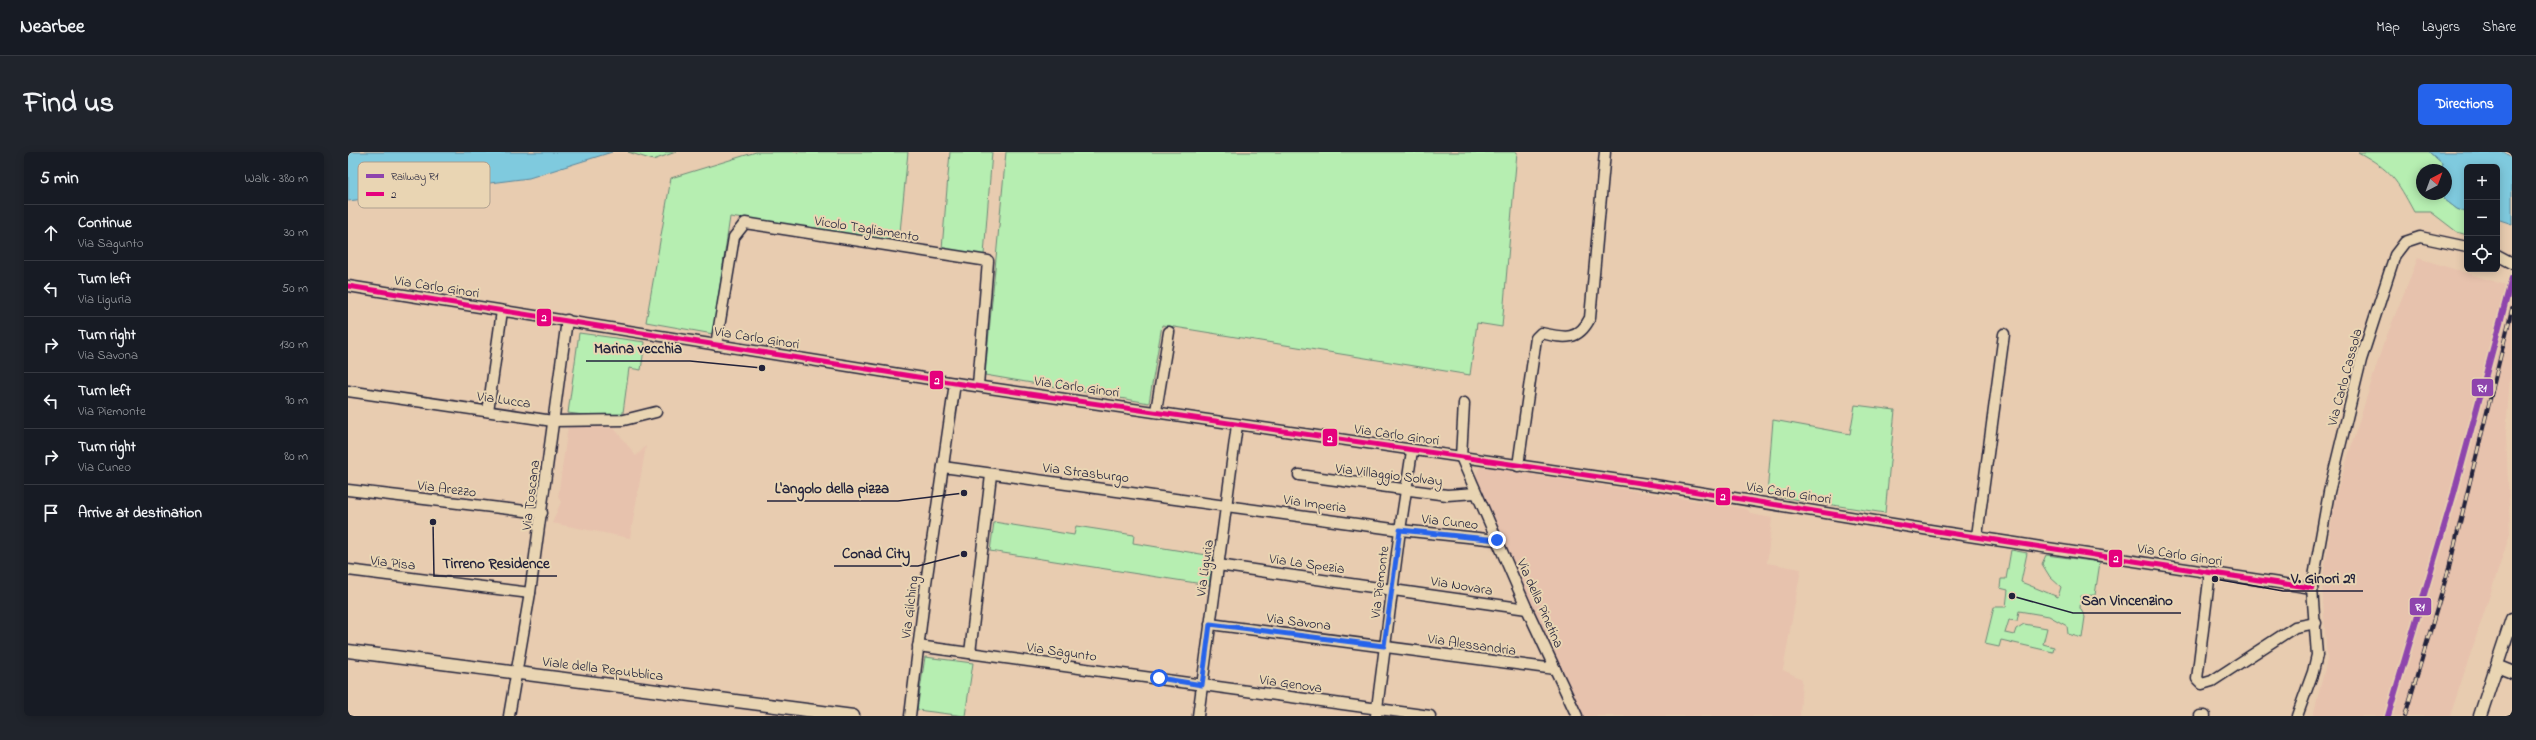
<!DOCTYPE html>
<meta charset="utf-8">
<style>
body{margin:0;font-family:"Indie Flower",sans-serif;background:#20242c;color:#f1f3f6}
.controls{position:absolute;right:12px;top:12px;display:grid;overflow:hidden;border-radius:6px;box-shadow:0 2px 10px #0003}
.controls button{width:36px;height:36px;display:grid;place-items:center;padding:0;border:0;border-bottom:1px solid #363941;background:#171b24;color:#f1f3f6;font:20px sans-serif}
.compass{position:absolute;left:2068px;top:12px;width:36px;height:36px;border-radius:50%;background:#171b24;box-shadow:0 2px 10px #0003;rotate:41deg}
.stop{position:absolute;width:12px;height:12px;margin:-9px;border:3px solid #2563eb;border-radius:50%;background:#fff}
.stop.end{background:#2563eb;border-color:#fff;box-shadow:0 1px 4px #0008}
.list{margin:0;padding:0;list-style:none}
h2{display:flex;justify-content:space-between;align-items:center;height:52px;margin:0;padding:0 16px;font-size:17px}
h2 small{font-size:13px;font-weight:400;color:#9ea1a6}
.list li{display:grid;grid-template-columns:26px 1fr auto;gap:12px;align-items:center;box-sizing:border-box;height:56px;padding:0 16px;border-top:1px solid #363941}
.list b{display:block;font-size:15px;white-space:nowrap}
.list p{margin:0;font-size:13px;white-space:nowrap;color:#9ea1a6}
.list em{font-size:13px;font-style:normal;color:#9ea1a6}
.icon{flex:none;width:22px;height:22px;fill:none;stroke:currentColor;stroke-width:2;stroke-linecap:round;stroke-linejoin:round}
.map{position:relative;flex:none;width:2164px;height:564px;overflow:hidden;border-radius:6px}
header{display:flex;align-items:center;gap:24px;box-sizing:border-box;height:56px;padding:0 20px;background:#171b24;border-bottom:1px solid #363941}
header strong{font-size:19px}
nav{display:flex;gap:22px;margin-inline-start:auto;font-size:14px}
.intro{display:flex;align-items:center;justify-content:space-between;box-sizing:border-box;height:96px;padding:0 24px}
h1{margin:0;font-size:28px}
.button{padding:10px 18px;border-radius:6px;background:#2563eb;color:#fff;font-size:14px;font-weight:700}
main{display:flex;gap:24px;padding:0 24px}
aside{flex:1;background:#171b24;border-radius:6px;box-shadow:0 2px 10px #0003}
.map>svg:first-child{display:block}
.built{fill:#e7c2ad}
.green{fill:#b6eeb1;stroke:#6c8876}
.water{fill:#7fcade;stroke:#5a879d}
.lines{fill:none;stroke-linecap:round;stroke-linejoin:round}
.minor-casing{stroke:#22223b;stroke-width:13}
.tertiary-casing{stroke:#22223b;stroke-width:15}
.minor{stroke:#e9d5b3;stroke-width:10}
.tertiary{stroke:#e9d5b3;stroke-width:12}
.rail-casing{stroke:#22223b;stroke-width:4}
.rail{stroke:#e9d5b3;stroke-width:2.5;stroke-dasharray:8;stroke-linecap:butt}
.bus-1-casing{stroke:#e9d5b3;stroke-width:8}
.bus-1{stroke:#e5007d;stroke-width:5}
.rail-1-casing{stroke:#e9d5b3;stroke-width:9}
.rail-1{stroke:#8e44ad;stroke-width:6}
.route{stroke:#2563eb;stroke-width:5}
.labels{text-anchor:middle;stroke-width:4;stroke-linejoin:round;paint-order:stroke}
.street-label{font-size:14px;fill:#22223b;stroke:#e9d5b3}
.key{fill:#e9d5b3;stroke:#ad9f8f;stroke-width:1}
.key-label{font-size:11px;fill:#22223b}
.leader{fill:none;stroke:#22223b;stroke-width:1.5}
.callout-dot{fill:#22223b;stroke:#e9d5b3;stroke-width:1.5}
.callout-label{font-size:15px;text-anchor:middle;font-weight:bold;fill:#22223b;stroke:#e9d5b3;stroke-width:4;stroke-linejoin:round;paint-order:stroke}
.line-badge{stroke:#e9d5b3;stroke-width:1.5}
.badge-label{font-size:11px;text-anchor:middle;font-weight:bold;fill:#fff}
</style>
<header>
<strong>Nearbee</strong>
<nav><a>Map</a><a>Layers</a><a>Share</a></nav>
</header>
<div class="intro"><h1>Find us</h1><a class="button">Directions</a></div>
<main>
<aside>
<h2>5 min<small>Walk · 380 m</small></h2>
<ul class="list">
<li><svg class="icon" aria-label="ahead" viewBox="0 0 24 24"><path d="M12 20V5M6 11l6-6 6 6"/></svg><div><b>Continue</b><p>Via Sagunto</p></div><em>30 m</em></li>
<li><svg class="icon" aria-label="left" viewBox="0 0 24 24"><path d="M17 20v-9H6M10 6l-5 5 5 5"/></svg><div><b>Turn left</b><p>Via Liguria</p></div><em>50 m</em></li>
<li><svg class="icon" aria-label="right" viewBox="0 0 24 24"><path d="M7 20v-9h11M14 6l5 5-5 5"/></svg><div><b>Turn right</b><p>Via Savona</p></div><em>130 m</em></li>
<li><svg class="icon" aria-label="left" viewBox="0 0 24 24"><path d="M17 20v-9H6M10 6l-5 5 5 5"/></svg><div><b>Turn left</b><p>Via Piemonte</p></div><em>90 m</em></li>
<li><svg class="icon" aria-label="right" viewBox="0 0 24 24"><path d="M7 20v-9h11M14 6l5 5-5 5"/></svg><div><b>Turn right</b><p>Via Cuneo</p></div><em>80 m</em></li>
<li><svg class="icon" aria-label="arrive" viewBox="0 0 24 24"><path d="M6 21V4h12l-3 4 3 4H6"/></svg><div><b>Arrive at destination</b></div></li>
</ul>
</aside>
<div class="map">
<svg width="2164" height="564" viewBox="0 0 2164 564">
<rect width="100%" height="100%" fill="#e8ccb0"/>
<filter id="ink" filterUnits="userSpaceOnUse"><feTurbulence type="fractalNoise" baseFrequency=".025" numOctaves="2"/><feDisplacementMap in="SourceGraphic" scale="8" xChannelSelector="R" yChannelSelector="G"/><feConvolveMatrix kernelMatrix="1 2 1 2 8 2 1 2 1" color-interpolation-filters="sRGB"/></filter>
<g filter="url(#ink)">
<!-- built -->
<g class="built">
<path d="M2070,106L2164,135V195L2158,281L2162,382L2102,564H1965L1979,508L1974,433L1987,346L2035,193Z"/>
<path d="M220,274L266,276L288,304L298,294L282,386L204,371L213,350L210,345Z"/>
<path d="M1132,314L1399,357L1403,362L1424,366L1419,411L1453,417L1435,518L1454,527L1452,564H1234L1157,396L1128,323Z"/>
</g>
<!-- green -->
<g class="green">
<path d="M280,0H328L305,8Z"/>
<path d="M408,0H560L551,90L382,65L365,182L298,170L323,26Z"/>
<path d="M602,0H644L636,103L594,97Z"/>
<path d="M658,0H1169L1154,175L1129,171L1122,223L814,173L801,251L637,223Z"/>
<path d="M2010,0H2081L2094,11L2095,18H2074V42H2096V47L2109,57L2119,61V83L2109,80L2083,60H2066C2048,27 2044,19 2010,0Z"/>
<path d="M231,181L297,190L293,218L281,216L274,268L220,261Z"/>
<path d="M1507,253L1547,258L1537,361L1419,343L1425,268L1502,282Z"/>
<path d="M646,370L726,383L728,374L786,383L785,391L865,404L861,433L642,399Z"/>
<path d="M1663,398L1679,401L1673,430L1710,445L1713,435L1702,425L1694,412L1698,403L1752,410L1747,443L1733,444L1732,456L1737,465L1734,486L1720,482L1719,474L1701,464L1671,459L1669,469L1661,468L1657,481L1666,483L1668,477L1676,472L1699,476L1695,492L1706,495L1705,500L1653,488L1651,495L1637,492L1646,455H1658L1660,438L1652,436L1653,427H1658Z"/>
<path d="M577,505L625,511L617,564L569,558Z"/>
</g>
<!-- water -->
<g class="water">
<path d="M0,0H264L181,26L0,49Z"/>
<path d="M2081,0H2156L2164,6V72L2149,67V15H2119V61L2109,57L2096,47L2098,18H2095L2094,11Z"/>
</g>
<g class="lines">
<defs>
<g id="minor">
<path d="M2149,103L2164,111"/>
<path d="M0,134L607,231L1313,334L1588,379L1964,436"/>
<path d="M368,193L386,85L397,71L640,109L630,233"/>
<path d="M0,239L205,269L276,268L308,260"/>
<path d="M1116,251L1113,305L1179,457L1229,564"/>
<path d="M140,259L154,159"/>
<path d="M808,259L821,180"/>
<path d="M1170,314L1188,186L1193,181C1216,186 1230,190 1242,166L1257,0"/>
<path d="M595,315L1052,378L1149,388"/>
<path d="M951,323L1099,343L1128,341"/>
<path d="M0,338L194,361"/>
<path d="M1629,384L1656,182"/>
<path d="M870,413L1179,457"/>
<path d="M0,418L182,441"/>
<path d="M1862,420L1849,527L1854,532L1864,529L1947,475L1968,471"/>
<path d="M862,472L1207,517"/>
<path d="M570,494L1082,564"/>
<path d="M622,501L643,323"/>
<path d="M161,564L182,441L219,168"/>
<path d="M562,564L578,431L607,231"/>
<path d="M850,564L889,273"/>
<path d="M1028,564L1052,378L1064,299"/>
<path d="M1852,564H1857"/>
<path d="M1949,564L1965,520L1969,503L1964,436L1981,340L2013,208L2047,103L2057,90L2072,85L2119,95"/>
</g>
<g id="tertiary">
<path d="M0,499L505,564"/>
<path d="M2149,514L2164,520"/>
<path d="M2132,564L2164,467"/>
</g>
</defs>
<!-- minor casing -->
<use href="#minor" class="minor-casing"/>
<!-- tertiary casing -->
<use href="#tertiary" class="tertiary-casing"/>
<!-- minor -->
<use href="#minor" class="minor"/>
<!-- tertiary -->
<use href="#tertiary" class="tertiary"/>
<defs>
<path id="rail" d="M2057,564L2101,416L2164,157"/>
</defs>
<!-- rail casing -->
<use href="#rail" class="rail-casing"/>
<!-- rail -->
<use href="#rail" class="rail"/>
<defs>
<path id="bus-1" d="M0,134L607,231L1313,334L1588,379L1964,436"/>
</defs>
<!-- bus-1 casing -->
<use href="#bus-1" class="bus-1-casing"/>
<!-- bus-1 -->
<use href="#bus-1" class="bus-1"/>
<defs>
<path id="rail-1" d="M2040,564L2106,341L2164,126"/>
</defs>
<!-- rail-1 casing -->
<use href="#rail-1" class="rail-1-casing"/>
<!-- rail-1 -->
<use href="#rail-1" class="rail-1"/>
</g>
</g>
<g class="lines" filter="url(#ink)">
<!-- route -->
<path class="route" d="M811,526L854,533L862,472L1036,494L1052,378L1149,388"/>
</g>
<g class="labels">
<!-- street labels -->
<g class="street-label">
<text transform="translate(519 76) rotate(9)" y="5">Vicolo Tagliamento</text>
<text transform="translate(89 134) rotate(9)" y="5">Via Carlo Ginori</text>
<text transform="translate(409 185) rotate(9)" y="5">Via Carlo Ginori</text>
<text transform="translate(1996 225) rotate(-75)" y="5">Via Carlo Cassola</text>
<text transform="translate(729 234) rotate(8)" y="5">Via Carlo Ginori</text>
<text transform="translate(156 247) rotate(8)" y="5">Via Lucca</text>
<text transform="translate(1049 282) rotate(8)" y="5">Via Carlo Ginori</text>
<text transform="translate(738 320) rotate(7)" y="5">Via Strasburgo</text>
<text transform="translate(1041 322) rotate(7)" y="5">Via Villaggio Solvay</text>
<text transform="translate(99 336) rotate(7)" y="5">Via Arezzo</text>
<text transform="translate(1441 340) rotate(9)" y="5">Via Carlo Ginori</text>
<text transform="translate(182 343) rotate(-83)" y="5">Via Toscana</text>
<text transform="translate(967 351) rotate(8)" y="5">Via Imperia</text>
<text transform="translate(1102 369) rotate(6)" y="5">Via Cuneo</text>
<text transform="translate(1832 402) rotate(9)" y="5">Via Carlo Ginori</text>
<text transform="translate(45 410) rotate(7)" y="5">Via Pisa</text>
<text transform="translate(959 411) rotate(8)" y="5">Via La Spezia</text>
<text transform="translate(856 416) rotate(-82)" y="5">Via Liguria</text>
<text transform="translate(1031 430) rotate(-83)" y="5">Via Piemonte</text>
<text transform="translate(1114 433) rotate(9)" y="5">Via Novara</text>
<text transform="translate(1193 451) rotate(66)" y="5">Via della Pinetina</text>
<text transform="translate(561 455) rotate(-83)" y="5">Via Gilching</text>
<text transform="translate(951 469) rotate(7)" y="5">Via Savona</text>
<text transform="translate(1124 492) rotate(8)" y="5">Via Alessandria</text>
<text transform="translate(714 499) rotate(8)" y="5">Via Sagunto</text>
<text transform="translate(255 516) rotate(7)" y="5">Viale della Repubblica</text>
<text transform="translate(943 531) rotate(8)" y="5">Via Genova</text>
</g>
</g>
<!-- legend -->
<rect x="10" y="10" width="132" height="46" rx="6" class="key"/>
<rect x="18" y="22" width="18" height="4" fill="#8e44ad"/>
<rect x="18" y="40" width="18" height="4" fill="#e5007d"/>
<g class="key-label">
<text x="43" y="28">Railway R1</text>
<text x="43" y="46">2</text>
</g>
<!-- callouts -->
<path class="leader" d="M414 216L342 209H238M616 341L550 349H419M616 402L570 414H486M85 370L86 424H209M1867 427L1935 439H2015M1664 444L1725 461H1833"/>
<g class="callout-dot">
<circle cx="414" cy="216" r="4"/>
<circle cx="616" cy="341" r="4"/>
<circle cx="616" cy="402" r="4"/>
<circle cx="85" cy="370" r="4"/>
<circle cx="1867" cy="427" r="4"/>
<circle cx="1664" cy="444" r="4"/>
</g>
<g class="callout-label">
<text x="290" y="201">Marina vecchia</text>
<text x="484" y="341">L'angolo della pizza</text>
<text x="528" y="406">Conad City</text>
<text x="148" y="416">Tirreno Residence</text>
<text x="1975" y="431">V. Ginori 29</text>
<text x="1779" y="453">San Vincenzino</text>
</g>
<g class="line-badge">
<rect x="188" y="156" width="16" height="19" rx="4" fill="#e5007d"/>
<rect x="581" y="218" width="15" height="20" rx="4" fill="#e5007d"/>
<rect x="2123" y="226" width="23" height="19" rx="4" fill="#8e44ad"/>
<rect x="974" y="276" width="16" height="19" rx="4" fill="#e5007d"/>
<rect x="1367" y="335" width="16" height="19" rx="4" fill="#e5007d"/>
<rect x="1760" y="397" width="15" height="19" rx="4" fill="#e5007d"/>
<rect x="2061" y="445" width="23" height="19" rx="4" fill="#8e44ad"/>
</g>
<g class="badge-label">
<text x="196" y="169">2</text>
<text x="589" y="232">2</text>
<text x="2134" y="240">R1</text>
<text x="982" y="290">2</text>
<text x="1375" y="348">2</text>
<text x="1768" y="410">2</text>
<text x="2072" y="459">R1</text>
</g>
</svg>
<div class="controls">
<button>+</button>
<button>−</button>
<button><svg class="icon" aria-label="locate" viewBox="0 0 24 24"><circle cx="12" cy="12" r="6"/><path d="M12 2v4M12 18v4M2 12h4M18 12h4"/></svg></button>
</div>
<svg class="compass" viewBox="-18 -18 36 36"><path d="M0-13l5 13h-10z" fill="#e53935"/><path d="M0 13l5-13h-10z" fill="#9ea1a6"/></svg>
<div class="stop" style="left:811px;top:526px"></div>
<div class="stop end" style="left:1149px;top:388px"></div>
</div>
</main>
